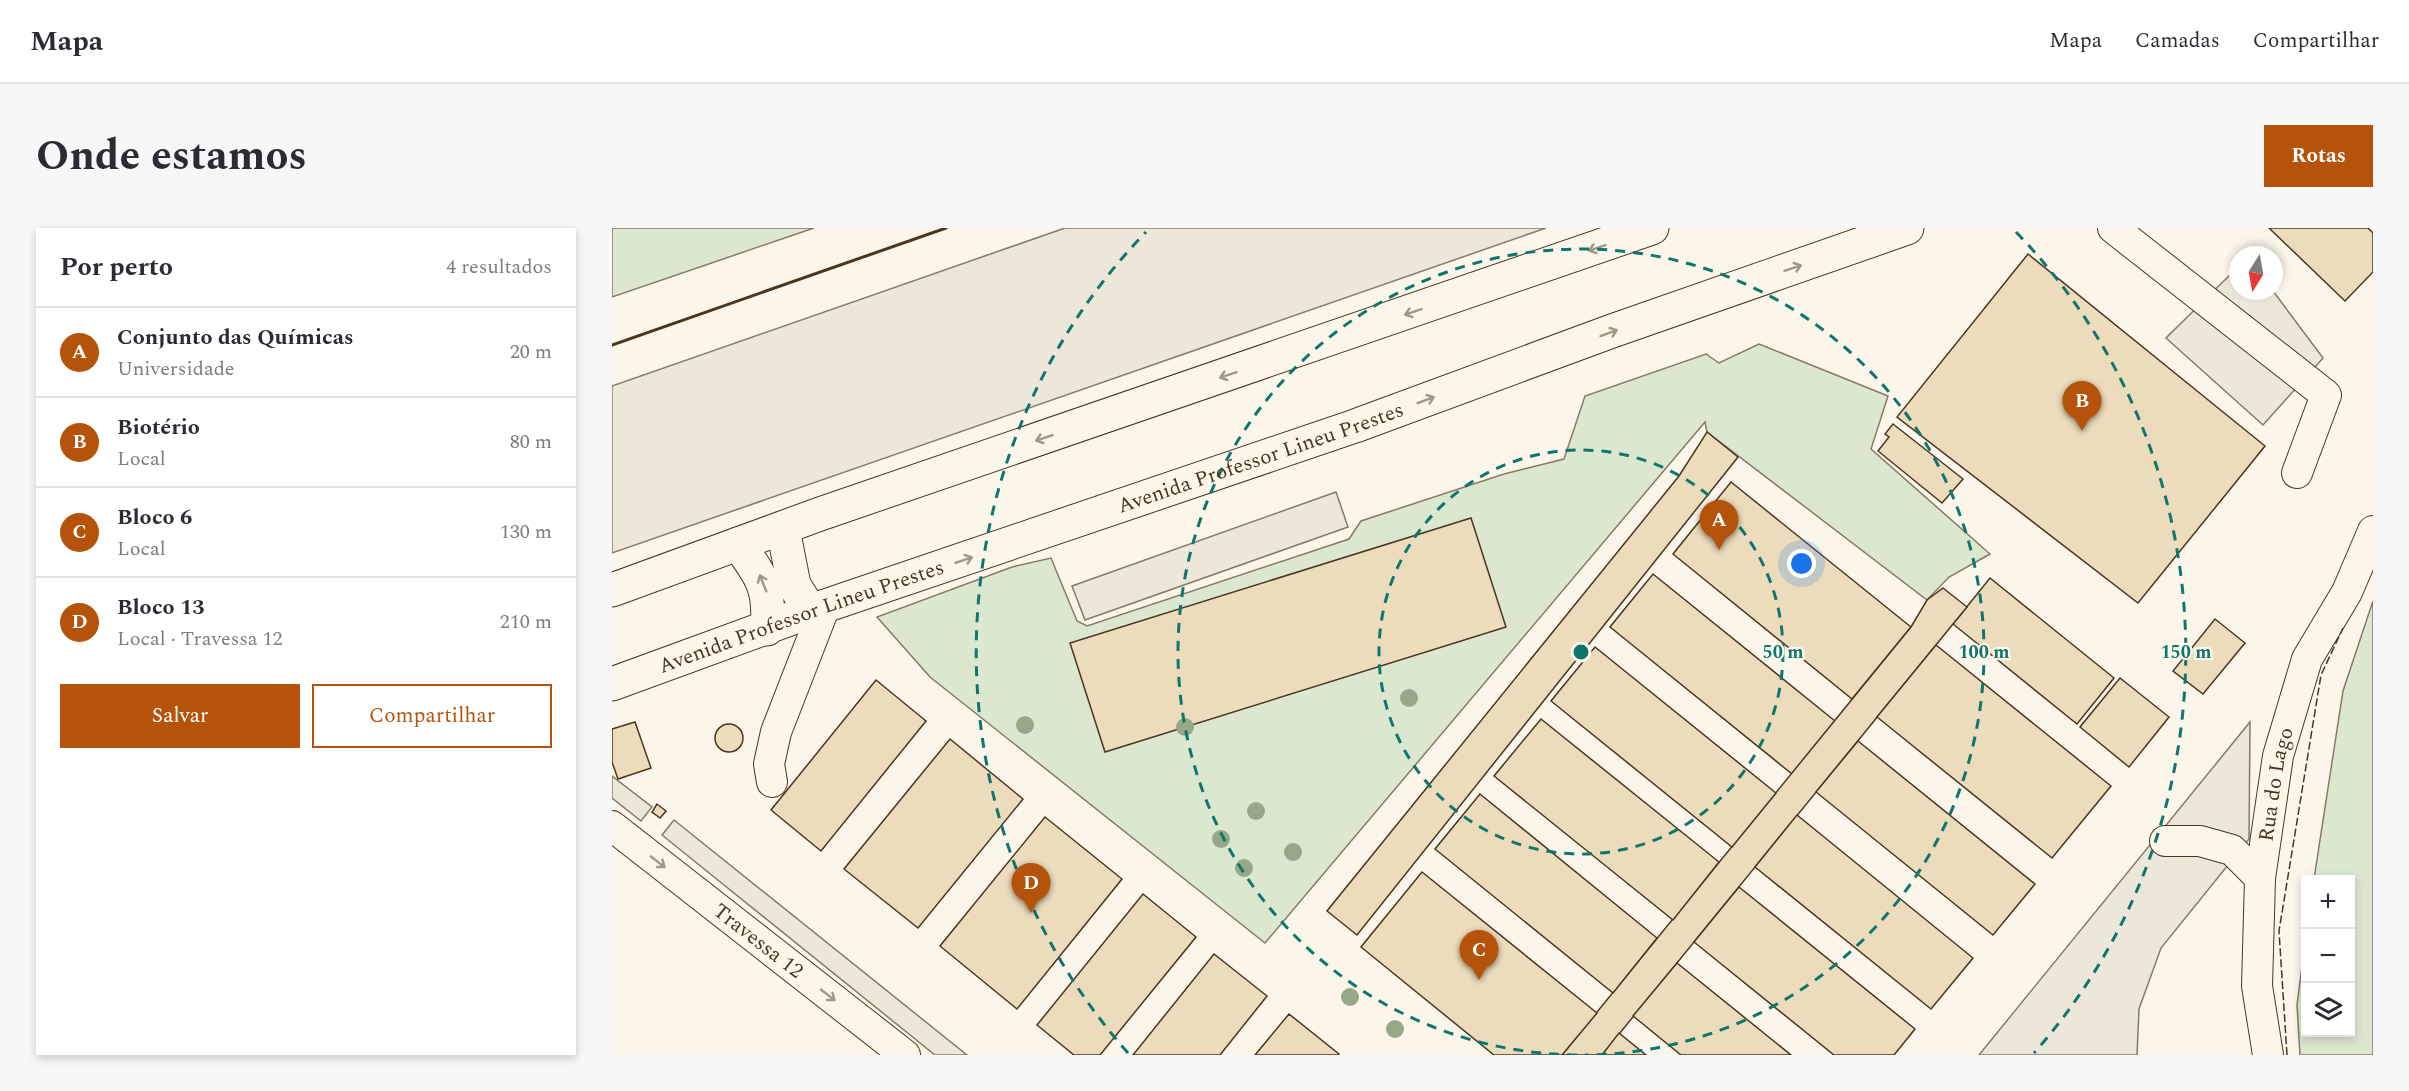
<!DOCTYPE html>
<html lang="pt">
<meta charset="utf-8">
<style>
body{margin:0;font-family:Spectral,serif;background:#f7f7f7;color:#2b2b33}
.controls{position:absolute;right:18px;bottom:18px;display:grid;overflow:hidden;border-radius:0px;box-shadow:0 3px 9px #0003}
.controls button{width:54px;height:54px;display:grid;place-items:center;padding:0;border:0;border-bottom:2px solid #e1e1e2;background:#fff;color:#2b2b33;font:30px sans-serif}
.compass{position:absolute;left:1617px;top:18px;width:54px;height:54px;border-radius:50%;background:#fff;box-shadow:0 3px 9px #0003;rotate:191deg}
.you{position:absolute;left:1190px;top:336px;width:21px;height:21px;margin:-15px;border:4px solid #fff;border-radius:50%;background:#1a73e8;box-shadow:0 0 0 9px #1a73e833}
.badge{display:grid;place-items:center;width:39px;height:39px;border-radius:50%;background:#b45309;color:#fff;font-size:20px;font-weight:700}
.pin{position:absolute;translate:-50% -50px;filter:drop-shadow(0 2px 3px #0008)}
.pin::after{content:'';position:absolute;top:32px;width:21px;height:18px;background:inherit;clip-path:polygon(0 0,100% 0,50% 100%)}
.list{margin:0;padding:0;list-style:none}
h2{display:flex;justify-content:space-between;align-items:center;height:78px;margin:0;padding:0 24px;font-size:26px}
h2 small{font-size:20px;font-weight:400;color:#7c7c81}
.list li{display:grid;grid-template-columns:39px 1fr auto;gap:18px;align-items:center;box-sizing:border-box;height:90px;padding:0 24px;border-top:2px solid #e1e1e2}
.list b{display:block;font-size:22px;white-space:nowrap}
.list p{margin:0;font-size:20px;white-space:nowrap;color:#7c7c81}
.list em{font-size:20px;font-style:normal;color:#7c7c81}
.actions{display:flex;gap:12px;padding:18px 24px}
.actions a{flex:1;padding:14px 0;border:2px solid #b45309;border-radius:0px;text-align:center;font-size:21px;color:#b45309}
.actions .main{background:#b45309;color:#fff}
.icon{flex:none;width:33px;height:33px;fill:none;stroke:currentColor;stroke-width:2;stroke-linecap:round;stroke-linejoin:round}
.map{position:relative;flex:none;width:1761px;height:827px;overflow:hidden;border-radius:0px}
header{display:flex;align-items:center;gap:36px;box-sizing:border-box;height:84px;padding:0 30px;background:#fff;border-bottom:2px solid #e1e1e2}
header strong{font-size:28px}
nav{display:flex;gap:33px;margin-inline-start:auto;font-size:21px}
.intro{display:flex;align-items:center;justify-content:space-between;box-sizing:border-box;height:144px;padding:0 36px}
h1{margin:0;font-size:42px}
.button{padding:15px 27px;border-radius:0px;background:#b45309;color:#fff;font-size:21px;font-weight:700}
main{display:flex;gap:36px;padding:0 36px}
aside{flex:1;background:#fff;border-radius:0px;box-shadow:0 3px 9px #0003}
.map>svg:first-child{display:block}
.green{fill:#dce7d0;stroke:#887966;stroke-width:1.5}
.parking{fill:#ede7d9;stroke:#887966;stroke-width:1.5}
.building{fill:#ecdcbc;stroke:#4a3520;stroke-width:1.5}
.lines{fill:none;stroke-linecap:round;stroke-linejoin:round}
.minor-casing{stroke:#4a3520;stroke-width:32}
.major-casing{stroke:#4a3520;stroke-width:35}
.minor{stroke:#fbf6e9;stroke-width:30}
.major{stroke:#fbf6e9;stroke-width:33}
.fence{stroke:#4a3520;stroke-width:1.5;stroke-dasharray:8 3;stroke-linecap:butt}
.wall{stroke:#4a3520;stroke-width:3}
.tree{fill:#96a887}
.oneway{stroke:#a29684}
.ring{fill:none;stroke:#0f766e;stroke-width:3;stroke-dasharray:10 8}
.labels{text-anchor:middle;stroke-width:4.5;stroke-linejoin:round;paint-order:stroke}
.street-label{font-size:21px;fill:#4a3520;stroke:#fbf6e9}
.centre{fill:#0f766e;stroke:#fbf6e9;stroke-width:3}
.ring-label{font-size:18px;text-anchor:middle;font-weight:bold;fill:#0f766e;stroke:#fbf6e9;stroke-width:4.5;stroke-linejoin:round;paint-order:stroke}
</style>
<header>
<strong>Mapa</strong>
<nav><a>Mapa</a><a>Camadas</a><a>Compartilhar</a></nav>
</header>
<div class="intro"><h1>Onde estamos</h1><a class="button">Rotas</a></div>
<main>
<aside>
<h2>Por perto<small>4 resultados</small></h2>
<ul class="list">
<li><span class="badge">A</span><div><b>Conjunto das Químicas</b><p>Universidade</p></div><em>20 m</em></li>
<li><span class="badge">B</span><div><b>Biotério</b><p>Local</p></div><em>80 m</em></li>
<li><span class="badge">C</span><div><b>Bloco 6</b><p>Local</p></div><em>130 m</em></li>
<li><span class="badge">D</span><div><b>Bloco 13</b><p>Local · Travessa 12</p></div><em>210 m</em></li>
</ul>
<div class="actions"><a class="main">Salvar</a><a>Compartilhar</a></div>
</aside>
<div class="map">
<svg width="1761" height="827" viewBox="0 0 1761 827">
<rect width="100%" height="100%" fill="#fbf6e9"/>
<!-- green -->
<g class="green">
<path d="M0,0H202L0,69Z"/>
<path d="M1147,116L1276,168L1259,221L1378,326L1337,349L1315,372L1095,204L1093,194L653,715L318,449L265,389L400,339L439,330L465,393L475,398L737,311L749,293L892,246L952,231L973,168L1094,126L1107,135Z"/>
<path d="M1761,373V827H1688L1685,777L1693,715L1694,804H1738V652L1702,651L1731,463Z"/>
</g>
<!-- parking -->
<g class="parking">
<path d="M453,0H934L0,325V158Z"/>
<path d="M1626,39V63H1661L1711,130L1651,197L1554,110Z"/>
<path d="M724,264L736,299L473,392L460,358Z"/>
<path d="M1638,494L1637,611L1549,720L1527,781L1525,827H1367Z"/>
<path d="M0,548L40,579L29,593L0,570Z"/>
<path d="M62,592L355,827H323L50,607Z"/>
</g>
<!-- building -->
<g class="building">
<path d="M1657,0H1756L1761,5V44L1733,73Z"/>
<path d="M1416,26L1653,218L1526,375L1285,189Z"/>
<path d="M1281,196L1351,251L1330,275L1266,223L1277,209L1273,206Z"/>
<path d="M1095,204L1126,229L745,707L715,683L1067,248Z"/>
<path d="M1119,254L1299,399L1240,471L1061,326Z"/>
<path d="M859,290L894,399L493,524L458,415Z"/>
<path d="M1041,346L1223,493L1180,546L998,399Z"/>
<path d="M1378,350L1502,450L1465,496L1341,396Z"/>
<path d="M1331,360L1355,379L1341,396L990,827H950L1299,399L1315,372Z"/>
<path d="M1603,391L1633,415L1591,466L1561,443Z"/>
<path d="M1324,417L1499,558L1440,630L1265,489Z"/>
<path d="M983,419L1164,565L1120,619L939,473Z"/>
<path d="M1508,450L1557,489L1517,539L1468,499Z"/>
<path d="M264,452L314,493L209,623L159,582Z"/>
<path d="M929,491L1107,634L1061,692L882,548Z"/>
<path d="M23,494L39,540L6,551L0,534V501Z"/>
<circle cx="117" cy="510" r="14"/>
<path d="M338,511L411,571L306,700L232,641Z"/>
<path d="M1246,513L1423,656L1381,707L1204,564Z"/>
<path d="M868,566L1045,710L1001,765L823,621Z"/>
<path d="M45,576L54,583L48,590L40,584Z"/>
<path d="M1185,587L1361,730L1319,781L1143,639Z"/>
<path d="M433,589L510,651L405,781L328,718Z"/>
<path d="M810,644L985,785L950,827H882L749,719Z"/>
<path d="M1127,659L1303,801L1282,827H1222L1082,714Z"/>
<path d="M531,666L584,709L488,827H462L425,797Z"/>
<path d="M602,726L655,768L608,827H521Z"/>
<path d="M1065,735L1179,827H1069L1021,788Z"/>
<path d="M677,786L727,826L726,827H643Z"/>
<path d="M1007,805L1034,827H990Z"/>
</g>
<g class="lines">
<defs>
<g id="minor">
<path d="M1501,0L1714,167L1685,245"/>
<path d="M160,554L157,536L164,504L213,378"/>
<path id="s1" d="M0,598L293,827"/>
<path d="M1553,613H1588L1620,622L1648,650"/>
<path id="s2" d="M1656,827L1645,758L1648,650L1666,528L1695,431L1735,364L1761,303"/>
</g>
<g id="major">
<path d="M171,301L182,357L199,384"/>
<path d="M126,316C149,347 159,361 155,401"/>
<path d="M0,362L208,286L1040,0"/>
<path id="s3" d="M0,456L213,378L743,198L1000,103L1295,0"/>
</g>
</defs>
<!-- minor casing -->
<use href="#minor" class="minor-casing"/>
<!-- major casing -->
<use href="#major" class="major-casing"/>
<!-- minor -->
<use href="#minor" class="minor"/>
<!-- major -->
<use href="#major" class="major"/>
<!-- fence -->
<path class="fence" d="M1675,827L1667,703L1709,447L1731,400"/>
<!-- wall -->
<path class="wall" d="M0,117L334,0"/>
</g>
<!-- trees -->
<g class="tree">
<circle cx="797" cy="470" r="9"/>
<circle cx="413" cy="497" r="9"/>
<circle cx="573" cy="499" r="9"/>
<circle cx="644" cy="583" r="9"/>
<circle cx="609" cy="611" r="9"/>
<circle cx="681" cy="624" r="9"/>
<circle cx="632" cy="640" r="9"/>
<circle cx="738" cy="769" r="9"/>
<circle cx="783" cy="801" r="9"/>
</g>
<!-- one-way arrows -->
<defs><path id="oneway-shaft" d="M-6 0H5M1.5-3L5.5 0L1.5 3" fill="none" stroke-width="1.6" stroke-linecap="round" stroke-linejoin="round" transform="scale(1.5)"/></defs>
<g class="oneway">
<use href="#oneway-shaft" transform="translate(985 20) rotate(161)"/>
<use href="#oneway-shaft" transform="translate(1181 40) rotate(-19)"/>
<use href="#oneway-shaft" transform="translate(801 84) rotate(161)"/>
<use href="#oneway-shaft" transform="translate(997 105) rotate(-20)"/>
<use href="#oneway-shaft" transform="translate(616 147) rotate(161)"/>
<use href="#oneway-shaft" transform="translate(814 172) rotate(-20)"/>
<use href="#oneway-shaft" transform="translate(432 210) rotate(161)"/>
<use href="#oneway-shaft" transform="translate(352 332) rotate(-19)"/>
<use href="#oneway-shaft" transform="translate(151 355) rotate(-112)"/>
<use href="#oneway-shaft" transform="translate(46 634) rotate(38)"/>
<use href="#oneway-shaft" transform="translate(216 767) rotate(38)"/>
</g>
<!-- distance rings -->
<g class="ring">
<circle cx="969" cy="424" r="202"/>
<path d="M965 827A403 403 0 1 1 973 827"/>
<path d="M516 825A605 605 0 0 1 534 4M1404 4A605 605 0 0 1 1422 825"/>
</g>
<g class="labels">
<!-- street labels -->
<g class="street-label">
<text dy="7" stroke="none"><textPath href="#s3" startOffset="687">Avenida Professor Lineu Prestes</textPath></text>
<text dy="7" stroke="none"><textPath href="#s3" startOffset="201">Avenida Professor Lineu Prestes</textPath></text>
<text dy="7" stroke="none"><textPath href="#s2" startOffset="273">Rua do Lago</textPath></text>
<text dy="7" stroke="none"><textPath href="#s1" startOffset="186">Travessa 12</textPath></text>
</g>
</g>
<circle cx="969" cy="424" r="9" class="centre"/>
<g class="ring-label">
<text x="1171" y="430">50 m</text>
<text x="1372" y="430">100 m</text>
<text x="1574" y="430">150 m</text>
</g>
</svg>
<div class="controls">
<button>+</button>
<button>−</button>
<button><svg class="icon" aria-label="layers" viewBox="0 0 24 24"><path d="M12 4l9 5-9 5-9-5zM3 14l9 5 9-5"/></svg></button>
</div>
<svg class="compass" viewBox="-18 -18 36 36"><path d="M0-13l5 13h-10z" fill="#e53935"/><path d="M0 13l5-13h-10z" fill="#7c7c81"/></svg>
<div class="you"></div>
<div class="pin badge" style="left:1107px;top:322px">A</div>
<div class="pin badge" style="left:1470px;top:203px">B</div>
<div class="pin badge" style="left:867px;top:752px">C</div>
<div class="pin badge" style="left:419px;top:685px">D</div>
</div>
</main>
